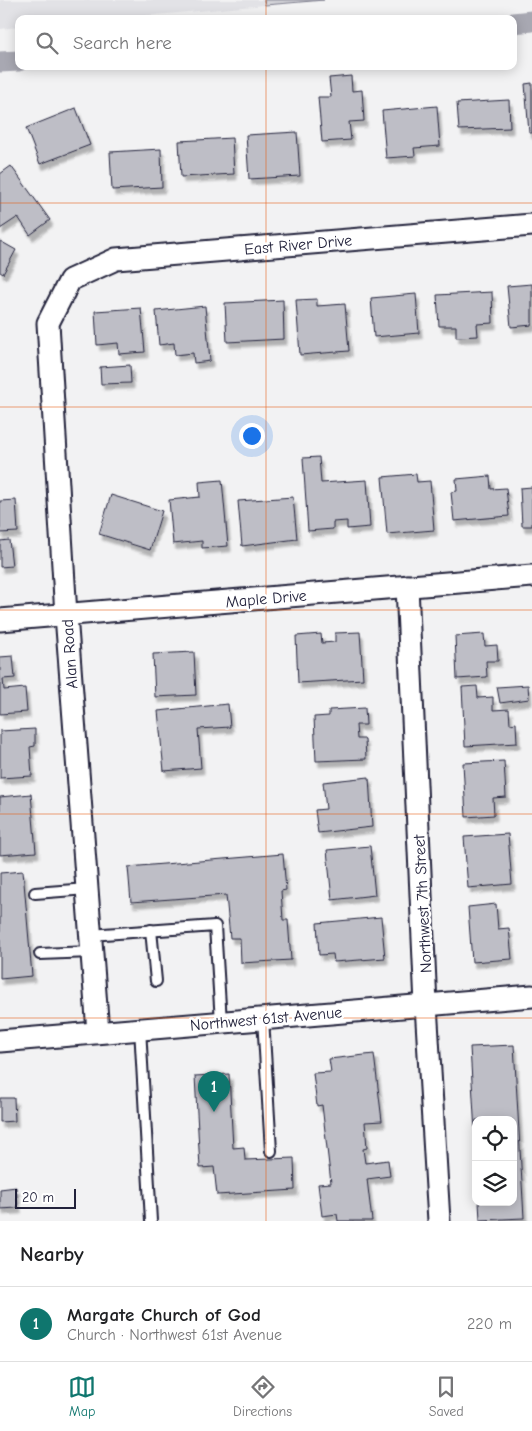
<!DOCTYPE html>
<meta charset="utf-8">
<style>
body{margin:0;font-family:"Comic Neue",sans-serif;background:#f6f6f6;color:#202124}
.controls{position:absolute;right:15px;bottom:15px;display:grid;overflow:hidden;border-radius:10px;box-shadow:0 2px 12px #0003}
.controls button{width:45px;height:45px;display:grid;place-items:center;padding:0;border:0;border-bottom:1px solid #e0e0e0;background:#fff;color:#202124;font:25px sans-serif}
.scale{position:absolute;left:15px;bottom:12px;width:61px;box-sizing:border-box;padding-left:5px;border:2px solid #22223b;border-top:0;font-size:14px;line-height:18px;white-space:nowrap;color:#22223b;-webkit-text-stroke:4px #fff;paint-order:stroke}
.you{position:absolute;left:251px;top:435px;width:18px;height:18px;margin:-12px;border:4px solid #fff;border-radius:50%;background:#1a73e8;box-shadow:0 0 0 8px #1a73e833}
.badge{display:grid;place-items:center;width:32px;height:32px;border-radius:50%;background:#0f766e;color:#fff;font-size:16px;font-weight:700}
.pin{position:absolute;translate:-50% -41px;filter:drop-shadow(0 1px 2px #0008)}
.pin::after{content:'';position:absolute;top:26px;width:18px;height:15px;background:inherit;clip-path:polygon(0 0,100% 0,50% 100%)}
.list{margin:0;padding:0;list-style:none}
h2{display:flex;justify-content:space-between;align-items:center;height:65px;margin:0;padding:0 20px;font-size:21px}
h2 small{font-size:16px;font-weight:400;color:#757577}
.list li{display:grid;grid-template-columns:32px 1fr auto;gap:15px;align-items:center;box-sizing:border-box;height:75px;padding:0 20px;border-top:1px solid #e0e0e0}
.list b{display:block;font-size:19px;white-space:nowrap}
.list p{margin:0;font-size:16px;white-space:nowrap;color:#757577}
.list em{font-size:16px;font-style:normal;color:#757577}
.icon{flex:none;width:28px;height:28px;fill:none;stroke:currentColor;stroke-width:2;stroke-linecap:round;stroke-linejoin:round}
.map{position:relative;flex:none;width:532px;height:1221px;overflow:hidden}
.search{position:absolute;background:#fff;box-shadow:0 2px 12px #0003;left:15px;right:15px;top:15px;height:55px;display:flex;align-items:center;gap:12px;box-sizing:border-box;padding:0 18px;border-radius:10px;color:#757577;font-size:19px}
.sheet{height:140px;background:#fff}
nav{display:flex;justify-content:space-around;align-items:center;box-sizing:border-box;height:70px;border-top:1px solid #e0e0e0;background:#fff;font-size:14px;color:#757577}
nav a{display:grid;justify-items:center;gap:2px}
nav .on{color:#0f766e}
.map>svg:first-child{display:block}
.built{fill:#e2e2e6}
.green{fill:#d3d3d8;stroke:#7a7a8a}
.lines{fill:none;stroke-linecap:round;stroke-linejoin:round}
.canal{stroke:#a8a8b2;stroke-width:21}
.building{fill:#bebec6;stroke:#22223b;filter:url(#shadow)}
.lane-casing{stroke:#22223b;stroke-width:14}
.street-casing{stroke:#22223b;stroke-width:25}
.lane{stroke:#fff;stroke-width:10}
.street{stroke:#fff;stroke-width:21}
.grid{fill:none;stroke:#e8590c;stroke-width:1;stroke-opacity:0.55}
.labels{text-anchor:middle;stroke-width:5;stroke-linejoin:round;paint-order:stroke}
.street-label{font-size:16px;fill:#22223b;stroke:#fff}
</style>
<div class="map">
<svg width="532" height="1221" viewBox="0 0 532 1221">
<defs>
<filter id="shadow"><feDropShadow dx="3" dy="5.5" stdDeviation="1" flood-color="#0004"/></filter>
</defs>
<rect width="100%" height="100%" fill="#f2f2f3"/>
<filter id="ink" filterUnits="userSpaceOnUse"><feTurbulence type="fractalNoise" baseFrequency=".02" numOctaves="2"/><feDisplacementMap in="SourceGraphic" scale="10" xChannelSelector="R" yChannelSelector="G"/><feConvolveMatrix kernelMatrix="1 2 1 2 8 2 1 2 1" color-interpolation-filters="sRGB"/></filter>
<g filter="url(#ink)">
<!-- built -->
<path class="built" d="M0,0H264L265,5L112,19H19V27L0,29Z"/>
<!-- green -->
<path class="green" d="M264,0H324L265,5Z"/>
<g class="lines">
<!-- canal -->
<g class="canal">
<path d="M513,23L532,21"/>
<path d="M0,62L19,61"/>
</g>
</g>
<!-- building -->
<g class="building">
<path d="M351,76L352,91L362,90L364,121L349,122L351,140L322,142L318,97H331L329,78Z"/>
<path d="M532,83V133H529L525,84Z"/>
<path d="M509,100L510,128L459,130L457,103Z"/>
<path d="M437,106L440,146L414,148L415,156L386,158L382,111Z"/>
<path d="M76,108L90,145L40,164L26,128Z"/>
<path d="M297,132L300,176L249,179L246,135Z"/>
<path d="M232,138L234,174L181,177L179,141Z"/>
<path d="M161,149L162,187L112,190L110,152Z"/>
<path d="M11,166L50,220L30,235L18,217L0,229V174Z"/>
<path d="M0,241L16,250L3,274L0,272Z"/>
<path d="M532,284V325L511,327L507,286Z"/>
<path d="M492,292L493,323L477,324L478,336L456,337V326H439L437,295Z"/>
<path d="M416,294L419,333L374,337L371,298Z"/>
<path d="M317,299V306L345,304L349,351L300,355L296,300Z"/>
<path d="M283,300L284,339L227,342L225,303Z"/>
<path d="M205,306L210,361L194,363L193,353L175,355L174,343L159,345L156,311Z"/>
<path d="M141,308L145,352L119,354L118,343L97,345L95,311Z"/>
<path d="M130,365L131,383L101,384L100,367Z"/>
<path d="M319,457L321,483L367,480L370,527L347,529V521L333,522V529L308,531L303,458Z"/>
<path d="M416,474L417,482L430,481L434,530L387,534L382,477Z"/>
<path d="M490,476L491,489L506,488L509,516L454,521L451,492L457,491L456,479Z"/>
<path d="M222,480L228,546L202,548V541L173,544L169,500L200,497L199,482Z"/>
<path d="M532,487V526H522L520,488Z"/>
<path d="M111,495L162,511L150,550L99,534Z"/>
<path d="M293,497L297,539L242,546L238,501Z"/>
<path d="M16,500L18,532L0,533V501Z"/>
<path d="M9,540L12,566L0,567V541Z"/>
<path d="M360,632L363,679L298,683L296,636L321,634L322,643L335,642V633Z"/>
<path d="M484,634L485,646L497,645L498,661H486L487,677L457,679L455,636Z"/>
<path d="M194,652L196,695L155,697L153,654Z"/>
<path d="M13,656L15,678L3,679L4,690L25,688L27,712L0,714V657Z"/>
<path d="M528,685L529,699L500,703L497,687Z"/>
<path d="M477,686L478,698L493,697V710L509,709L510,724L516,723L517,743L465,746L462,687Z"/>
<path d="M228,704L230,727L198,729L201,768L164,771L158,711Z"/>
<path d="M365,708L366,725H356L357,739H365L366,759L316,761L314,717L329,716V710Z"/>
<path d="M35,729V746L30,747L32,776L0,778V731Z"/>
<path d="M504,761L506,797L493,798L494,815L466,817L463,763Z"/>
<path d="M369,777L372,827L318,833L315,810L326,809L323,782Z"/>
<path d="M31,794L36,852L0,855V797Z"/>
<path d="M508,834L512,884L468,888L464,837Z"/>
<path d="M370,846L375,895L332,900L327,850Z"/>
<path d="M283,854L286,890L281,891L283,920H288L291,960L241,963L240,938H230L226,895L131,902L128,867Z"/>
<path d="M23,871L32,976L0,979V873Z"/>
<path d="M496,904L498,929L509,928L512,959L472,962L468,907Z"/>
<path d="M381,917L385,958L334,962L333,954L319,955L317,923Z"/>
<path d="M514,1045L524,1218L480,1220L479,1202H513V1120H476V1150L470,1047Z"/>
<path d="M374,1054L382,1121L365,1122L367,1148L363,1149L365,1163L388,1160L390,1176L367,1179L372,1221H338L337,1214L322,1216L318,1184L331,1183L322,1105L317,1106L313,1073L331,1072L329,1059Z"/>
<path d="M229,1074L233,1148L244,1147L245,1160L294,1158L295,1190L217,1195L214,1167L200,1168L195,1076Z"/>
<path d="M0,1098H14L15,1121L0,1122Z"/>
<path d="M16,1187L18,1208L0,1209V1189Z"/>
</g>
<g class="lines">
<defs>
<g id="lane">
<path d="M35,893L87,889"/>
<path d="M151,930L156,981"/>
<path d="M90,935L215,926L221,1022"/>
<path d="M40,954L91,952"/>
<path d="M263,1018L271,1151"/>
<path d="M140,1028L151,1221"/>
</g>
<g id="street">
<path d="M407,586L426,1005L439,1221"/>
<path d="M0,620L532,576"/>
<path d="M98,1032L66,615L48,323L70,280L116,259L532,225"/>
<path d="M0,1041L532,996"/>
</g>
</defs>
<!-- lane casing -->
<use href="#lane" class="lane-casing"/>
<!-- street casing -->
<use href="#street" class="street-casing"/>
<!-- lane -->
<use href="#lane" class="lane"/>
<!-- street -->
<use href="#street" class="street"/>
</g>
</g>
<!-- grid -->
<path class="grid" d="M266,0V19M266,66V1221M0,203H532M0,407H532M0,610H532M0,814H532M0,1018H532"/>
<g class="labels">
<!-- street labels -->
<g class="street-label">
<text transform="translate(298 244) rotate(-5)" y="6">East River Drive</text>
<text transform="translate(266 598) rotate(-5)" y="6">Maple Drive</text>
<text transform="translate(69 654) rotate(-94)" y="6">Alan Road</text>
<text transform="translate(422 904) rotate(-93)" y="6">Northwest 7th Street</text>
<text transform="translate(266 1018) rotate(-5)" y="6">Northwest 61st Avenue</text>
</g>
</g>
</svg>
<div class="controls">
<button><svg class="icon" aria-label="locate" viewBox="0 0 24 24"><circle cx="12" cy="12" r="6"/><path d="M12 2v4M12 18v4M2 12h4M18 12h4"/></svg></button>
<button><svg class="icon" aria-label="layers" viewBox="0 0 24 24"><path d="M12 4l9 5-9 5-9-5zM3 14l9 5 9-5"/></svg></button>
</div>
<div class="scale">20 m</div>
<div class="you"></div>
<div class="pin badge" style="left:214px;top:1112px">1</div>
<div class="search"><svg class="icon" aria-label="search" viewBox="0 0 24 24"><circle cx="10" cy="10" r="6"/><path d="M15 15l6 6"/></svg>Search here</div>
</div>
<section class="sheet">
<h2>Nearby<small></small></h2>
<ul class="list">
<li><span class="badge">1</span><div><b>Margate Church of God</b><p>Church · Northwest 61st Avenue</p></div><em>220 m</em></li>
</ul>
</section>
<nav>
<a class="on"><svg class="icon" aria-label="map" viewBox="0 0 24 24"><path d="M3 6l6-2 6 2 6-2v14l-6 2-6-2-6 2zM9 4v14M15 6v14"/></svg>Map</a>
<a><svg class="icon" aria-label="directions" viewBox="0 0 24 24"><path d="M12 3l9 9-9 9-9-9zM9 14v-3h6M13 9l2 2-2 2"/></svg>Directions</a>
<a><svg class="icon" aria-label="saved" viewBox="0 0 24 24"><path d="M7 4h10v16l-5-4-5 4z"/></svg>Saved</a>
</nav>
